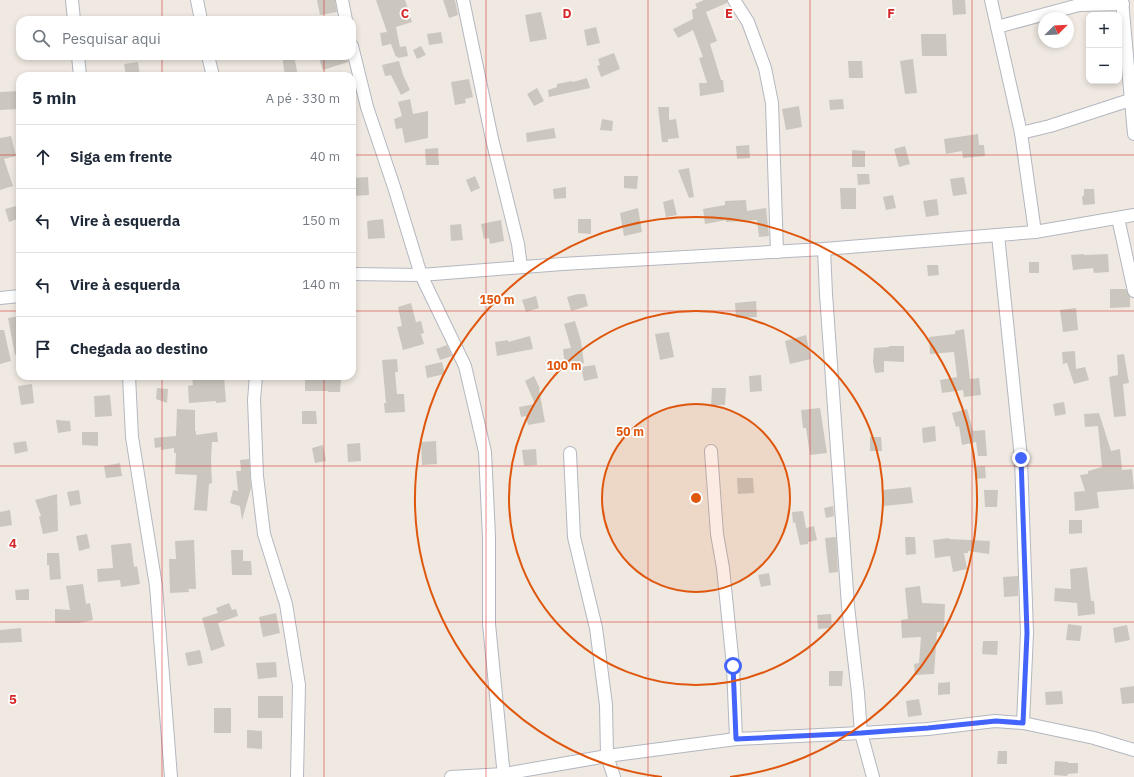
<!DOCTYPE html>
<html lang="pt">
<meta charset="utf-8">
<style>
body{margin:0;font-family:"IBM Plex Sans",sans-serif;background:#f2f2f3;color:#1f2937}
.controls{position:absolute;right:12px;top:12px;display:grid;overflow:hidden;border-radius:8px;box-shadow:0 2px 6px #0003}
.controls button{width:36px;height:36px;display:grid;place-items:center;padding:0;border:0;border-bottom:1px solid #e0e1e3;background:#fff;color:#1f2937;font:20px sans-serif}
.compass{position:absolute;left:1038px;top:12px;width:36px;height:36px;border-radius:50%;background:#fff;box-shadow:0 2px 6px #0003;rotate:66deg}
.stop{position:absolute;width:12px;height:12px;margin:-9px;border:3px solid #4264fb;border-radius:50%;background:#fff}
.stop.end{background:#4264fb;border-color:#fff;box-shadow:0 1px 4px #0008}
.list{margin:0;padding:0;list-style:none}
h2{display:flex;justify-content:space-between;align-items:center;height:52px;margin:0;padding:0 16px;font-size:17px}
h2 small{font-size:13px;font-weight:400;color:#747a83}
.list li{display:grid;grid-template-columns:26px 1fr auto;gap:12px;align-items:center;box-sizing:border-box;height:64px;padding:0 16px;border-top:1px solid #e0e1e3}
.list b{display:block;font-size:15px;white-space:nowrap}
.list em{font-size:13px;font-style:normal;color:#747a83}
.icon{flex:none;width:22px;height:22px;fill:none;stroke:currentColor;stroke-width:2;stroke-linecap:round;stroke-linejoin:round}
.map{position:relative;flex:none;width:1134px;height:777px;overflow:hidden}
.search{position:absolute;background:#fff;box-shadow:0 2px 6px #0003;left:16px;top:16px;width:340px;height:44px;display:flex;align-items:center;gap:10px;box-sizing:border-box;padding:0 14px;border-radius:12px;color:#747a83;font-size:15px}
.panel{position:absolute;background:#fff;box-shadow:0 2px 6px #0003;left:16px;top:72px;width:340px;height:308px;border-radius:12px}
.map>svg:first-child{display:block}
.building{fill:#cbc7bf}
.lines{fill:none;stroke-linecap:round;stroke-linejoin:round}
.minor-casing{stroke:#b4b7c1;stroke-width:14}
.minor{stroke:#fff;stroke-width:12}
.route{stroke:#4264fb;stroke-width:5}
.grid{fill:none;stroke:#d62828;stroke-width:1;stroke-opacity:0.55}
.ring{fill:none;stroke:#df570e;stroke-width:2}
.grid-label{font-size:13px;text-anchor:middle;font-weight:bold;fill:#d62828;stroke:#fff;stroke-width:3.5;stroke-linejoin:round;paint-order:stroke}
.centre{fill:#df570e;stroke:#fff;stroke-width:2}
.ring-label{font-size:12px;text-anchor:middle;font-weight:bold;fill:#df570e;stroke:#fff;stroke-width:3.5;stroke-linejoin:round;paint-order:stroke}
</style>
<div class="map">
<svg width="1134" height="777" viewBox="0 0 1134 777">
<rect width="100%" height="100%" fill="#efe9e1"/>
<!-- building -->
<g class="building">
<path d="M317,0H335L337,12L320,15Z"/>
<path d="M376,0H405L412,22L396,27L400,47L406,46L408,56L398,58L397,56L396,57L391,44L382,46L380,33L387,32Z"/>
<path d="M443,0H455L458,15L449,18Z"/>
<path d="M704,0H727V3L706,12L717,41L710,44L721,80H723L724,92L700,96L699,83H707L699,58L703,57L693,30L678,38L673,29L693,19L692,10L697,8L695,4Z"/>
<path d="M952,0H965L966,14L953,15Z"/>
<path d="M541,12L547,39L530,42L525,15Z"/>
<path d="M596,27L600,43L587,46L584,30Z"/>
<path d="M441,32L443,43L429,45L427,34Z"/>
<path d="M921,34H946L947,56H922Z"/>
<path d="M421,46L426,55L417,59L413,50Z"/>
<path d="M614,53L620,69L601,77L597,66L600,65L598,59Z"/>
<path d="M282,56H294L298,76H285Z"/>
<path d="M318,56H347L348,62L323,70Z"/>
<path d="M913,59L917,93L905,94L900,61Z"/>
<path d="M399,61L403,75L410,90L401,95L391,75L385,76L382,65Z"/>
<path d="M848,61H862L863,78H849Z"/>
<path d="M138,62L140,76H126L124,64Z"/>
<path d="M587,78L590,88L549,97L548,90L557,87V84L572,81L573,82Z"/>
<path d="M469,79L473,97L465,99L466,103L455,105L451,82Z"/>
<path d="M537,88L544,101L534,106L527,94Z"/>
<path d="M20,91V109L0,110V92Z"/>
<path d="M410,99L413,114L428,111V138L405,143L402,128L396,129L394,119L402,116L398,102Z"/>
<path d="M843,99L844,109L830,110L829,100Z"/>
<path d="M799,106L802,127L786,130L782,109Z"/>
<path d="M658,107H669V120L676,119L679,138L668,139V142H662Z"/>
<path d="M602,119L613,121L612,131L600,130Z"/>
<path d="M554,128L556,138L527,142L526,133Z"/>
<path d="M978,134L979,145H984L985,156L963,158L962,151L946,154L944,139Z"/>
<path d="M11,136L16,156L4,159L13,186L0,190V138Z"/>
<path d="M749,145L750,158L737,159L736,146Z"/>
<path d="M905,146L910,164L899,167L894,149Z"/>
<path d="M438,148L439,165H426L425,149Z"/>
<path d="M852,150L865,151V167H852Z"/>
<path d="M689,168L694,197L689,198L678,170Z"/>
<path d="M857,174H869L870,184L858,185Z"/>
<path d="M475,176L480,188L471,192L466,180Z"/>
<path d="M624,176H638L637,189L624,188Z"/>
<path d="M368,177L369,195L354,196L353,178Z"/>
<path d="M964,177L967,194L953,196L950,179Z"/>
<path d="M566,187V198L554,199L553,189Z"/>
<path d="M840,188H856V209H841Z"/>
<path d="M1084,189H1094L1095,204L1083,205L1082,197L1084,195Z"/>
<path d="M893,195L896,208L886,210L883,197Z"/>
<path d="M673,199L677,215L666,217L663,202Z"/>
<path d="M937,199L939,215L926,217L923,201Z"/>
<path d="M746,200L747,211L766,208L769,236L759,237L757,220L726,222V220L705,224L703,209L725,205V201Z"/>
<path d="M20,205V218L9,222L5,209Z"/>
<path d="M638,208L642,232L624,236L620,213Z"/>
<path d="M383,219L385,238L368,239L367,221Z"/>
<path d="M578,219H591V234L578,233Z"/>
<path d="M501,220L504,241L490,244L489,238L484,239L481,224Z"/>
<path d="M461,224L463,240L451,241L450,225Z"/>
<path d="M1084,254V255L1108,254L1109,272L1094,273L1093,268L1073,270L1071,255Z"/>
<rect x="1029" y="262" width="10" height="11"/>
<path d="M927,265H938L939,275L928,276Z"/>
<path d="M1110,289H1126L1130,297V307L1110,308Z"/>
<path d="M578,294H585L588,306L571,311L567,297Z"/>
<path d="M536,296L539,308L526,312L522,300Z"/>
<path d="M756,301L757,317L736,318L735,303Z"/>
<path d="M411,303L416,322L421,321L424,333L421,334L424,344L403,350L397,327L402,326L398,307Z"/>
<path d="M1076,308L1078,330L1063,332L1060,310Z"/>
<path d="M20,316V354L15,355L8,318Z"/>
<path d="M575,321L581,341L584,363L565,366L563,349L571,348L564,324Z"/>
<path d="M964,329L970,379L979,378L981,395L964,397L963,390L942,393L940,380L957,377L954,352L930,354L929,337L955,334V331Z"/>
<path d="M0,330H4L11,361L0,364Z"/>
<path d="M669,332L674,357L660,360L655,334Z"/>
<path d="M806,335L811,359L790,364L785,341Z"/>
<path d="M530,336L533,349L497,356L495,342L508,340V342Z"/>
<path d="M447,345L452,356L440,360L436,349Z"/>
<path d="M889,346H904V362L884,361V372L875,373L873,362L874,348L889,347Z"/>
<path d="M1075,351L1076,369L1085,367L1089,380L1074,384L1067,363L1063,364L1062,352Z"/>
<path d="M1124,354L1129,383L1123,384L1126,416L1114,417L1109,377L1118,375L1117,355Z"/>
<path d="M397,359L398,372H395L397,394H404L405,412L385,413L384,403H386L382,360Z"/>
<path d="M442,362L445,374L427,378L425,366Z"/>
<path d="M595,365L598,378L584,381L581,367Z"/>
<path d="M761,375L762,391L750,392L749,376Z"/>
<path d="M192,376H224L226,402L216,403V401L189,403L188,386L193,385Z"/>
<path d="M305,376H317V379L341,380L340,392H328V391H305Z"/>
<path d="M534,376L540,389H539L545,422L528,425L526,416L521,417L519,407L535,404L525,381Z"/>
<path d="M32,384L34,403L21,405L18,386Z"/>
<path d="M157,388L168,389L167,403L156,399Z"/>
<path d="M712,388H726L725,405H711Z"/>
<path d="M110,395L112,416L95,417L94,396Z"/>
<path d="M1064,402L1066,414L1055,416L1053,404Z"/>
<path d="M820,408L827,453L810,455L806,428H803L801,410Z"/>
<path d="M177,409L195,410V431H196V435L217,432L218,442H212L211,461L212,483L209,484L207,511L194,510L197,475L175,474L176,453H174V448L161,450V447L155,448L154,438L176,436Z"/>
<path d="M967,409L973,431L985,430L987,456H978L976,442L962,445L959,426L956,427L952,413Z"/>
<path d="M302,411H316L317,424H302Z"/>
<path d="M1099,413L1111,451L1120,449L1122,470L1132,469L1134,489L1097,492L1099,508L1075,511L1074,492L1085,491L1080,475L1088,474V471L1102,467L1098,426L1085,427L1084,414Z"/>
<path d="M56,420L70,421L71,431L58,433Z"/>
<path d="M935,426L936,441L923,443L922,428Z"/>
<path d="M82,432H98V446L82,445Z"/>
<path d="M870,437H881L882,451H870Z"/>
<path d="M26,441L28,451L15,454L13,443Z"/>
<path d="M436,441L437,464L422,465L421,442Z"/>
<path d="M360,443L361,461L348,462L347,444Z"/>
<path d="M323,445L326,461L315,463L312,448Z"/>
<path d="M536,449L537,465L524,466L522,450Z"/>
<path d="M249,459L251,488L242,520L240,506L230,503L233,490L238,491L236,471H241L240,460Z"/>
<path d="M120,463L122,476L106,478L104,466Z"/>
<path d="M985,466L986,478L975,479V467Z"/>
<path d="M737,478H753L754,493L738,494Z"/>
<path d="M911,487L913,503L884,506L883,490Z"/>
<path d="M79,490L81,504L70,506L67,492Z"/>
<path d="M984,490H998L997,507H985Z"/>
<path d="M57,494L58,531L43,534L39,517L41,516L35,500Z"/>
<path d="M833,506L834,516L826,518L824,508Z"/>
<path d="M10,510L12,525L0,527V512Z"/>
<path d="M803,511L806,528L814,526L817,540L808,542V544L800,545L795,522L793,523L792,512Z"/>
<path d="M1069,520H1082V533L1069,534Z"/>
<path d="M87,534L90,548L79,551L76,536Z"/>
<path d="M836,537L838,572L829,573L825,538Z"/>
<path d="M905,537H915L916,554L906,555Z"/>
<path d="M949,538V539L990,541L989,554L968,551V553H964L967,569L953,572L950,556L935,558L933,540Z"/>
<path d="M194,540L196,589H188L189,592L170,593L169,559H176L175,541Z"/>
<path d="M131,543L134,567L137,566L140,584L121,587L120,580L98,582L97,569L113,568L111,545Z"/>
<path d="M231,550H243V561H251L252,575H232Z"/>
<path d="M47,553H59L61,579L50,580L49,565H47Z"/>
<path d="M1087,567L1091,601H1094L1095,614L1078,616L1077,603L1054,601L1055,588L1071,589L1070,569Z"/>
<path d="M769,573L771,585L761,587L758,575Z"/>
<path d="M1018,576V596L1004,597L1003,577Z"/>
<path d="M83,584L86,604L90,603L93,620L78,623H55V609L70,610L66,586Z"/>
<path d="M920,586L922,603L945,604L944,633L937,632L934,674L915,675L914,664L919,663L921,637L902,638L901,620L908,619L905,588Z"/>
<path d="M29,589V600H16L15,590Z"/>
<path d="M229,603L232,610L236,609L238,616L218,623L225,646L211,651L202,618L218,613L216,608Z"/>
<path d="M276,613L280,633L263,637L259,617Z"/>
<path d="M831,614L832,628L818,629L817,615Z"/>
<path d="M1068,624L1082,626L1080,641L1066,640Z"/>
<path d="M1127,625L1130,640L1115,643L1113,628Z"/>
<path d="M21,628L22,642L0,643V630Z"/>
<path d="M983,641H998L997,655L982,654Z"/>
<path d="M200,650L203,663L188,666L185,653Z"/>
<path d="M276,662L277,677L258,679L256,663Z"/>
<path d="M829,671H843L842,686H829Z"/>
<path d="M950,682V694L938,695V683Z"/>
<path d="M1134,686V703L1122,704L1120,688Z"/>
<path d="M1062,691L1063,704L1046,705L1045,692Z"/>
<rect x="258" y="696" width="25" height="22"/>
<path d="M919,699L922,715L908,717L906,701Z"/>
<rect x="214" y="708" width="17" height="25"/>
<path d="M247,730L262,731V749L247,748Z"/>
<path d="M998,751H1007V764H997Z"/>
<path d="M1055,761L1068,762V763H1078V773L1068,774L1067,776L1054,775Z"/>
</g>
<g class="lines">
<defs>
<g id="minor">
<path d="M72,0L74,20"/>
<path d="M197,0L201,20"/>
<path d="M342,0L346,20"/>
<path d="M463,0L492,139L518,244L521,267"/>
<path d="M734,0L748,22L765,68L772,103L777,252"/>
<path d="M991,0L1021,133L1035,232"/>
<path d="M1122,0L1134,134"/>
<path d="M997,27L1079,5L1123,4"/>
<path d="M352,46L367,107L394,187L421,275L465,366L485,452L489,537V624L504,777"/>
<path d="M78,56L80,76"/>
<path d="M208,56L213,76"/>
<path d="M1021,133L1050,126L1130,100"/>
<path d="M1118,218L1134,291"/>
<path d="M998,235L1021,458L1027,633L1023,723"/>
<path d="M824,249L826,294L848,606L858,693L861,733L873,777"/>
<path d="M352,274L421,275L562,264L824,249L1035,232L1134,215"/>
<path d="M0,298L20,296"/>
<path d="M129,376L132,437L156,586L171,777"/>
<path d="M256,376L254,400L257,476L264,534L286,604L299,685L297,777"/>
<path d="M711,451L717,534L723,568L733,666L736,739"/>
<path d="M570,453L574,537L596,628L606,705L607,756L614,777"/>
<path d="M451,777L504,774L607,756L736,739L861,733L928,729L995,721L1023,723L1094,738L1134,750"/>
</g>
</defs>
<!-- minor casing -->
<use href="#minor" class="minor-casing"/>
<!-- minor -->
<use href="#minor" class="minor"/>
</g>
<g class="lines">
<!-- route -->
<path class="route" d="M733,666L736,739L861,733L928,728L996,721L1023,723L1027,633L1021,458"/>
</g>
<!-- grid -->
<path class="grid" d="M162,0V20M324,0V20M486,0V777M648,0V777M810,0V777M972,0V777M162,56V76M324,56V76M0,155H20M352,155H1134M0,311H20M352,311H1134M162,376V777M324,376V777M0,466H1134M0,622H1134"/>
<!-- distance rings -->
<circle cx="696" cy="498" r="94" fill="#df570e" fill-opacity=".12"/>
<g class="ring">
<circle cx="696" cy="498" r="94"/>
<circle cx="696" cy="498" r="187"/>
<path d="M662 777A281 281 0 1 1 730 777"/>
</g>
<g class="grid-label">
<text x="405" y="18">C</text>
<text x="567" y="18">D</text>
<text x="729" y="18">E</text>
<text x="891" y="18">F</text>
<text x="13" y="548">4</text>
<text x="13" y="704">5</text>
</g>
<circle cx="696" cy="498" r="6" class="centre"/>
<g class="ring-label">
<text x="497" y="304">150 m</text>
<text x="564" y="370">100 m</text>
<text x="630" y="436">50 m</text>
</g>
</svg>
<div class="controls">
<button>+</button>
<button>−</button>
</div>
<svg class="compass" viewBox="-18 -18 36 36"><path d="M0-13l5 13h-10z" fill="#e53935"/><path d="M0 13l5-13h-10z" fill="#747a83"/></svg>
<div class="stop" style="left:733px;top:666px"></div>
<div class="stop end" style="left:1021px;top:458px"></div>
<div class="search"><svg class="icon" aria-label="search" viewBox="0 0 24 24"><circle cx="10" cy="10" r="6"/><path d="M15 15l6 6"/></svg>Pesquisar aqui</div>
<section class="panel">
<h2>5 min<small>A pé · 330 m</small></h2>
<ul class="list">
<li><svg class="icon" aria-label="ahead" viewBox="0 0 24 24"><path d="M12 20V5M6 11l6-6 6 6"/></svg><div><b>Siga em frente</b></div><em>40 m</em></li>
<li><svg class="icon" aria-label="left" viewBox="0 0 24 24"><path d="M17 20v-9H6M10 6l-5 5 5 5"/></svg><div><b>Vire à esquerda</b></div><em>150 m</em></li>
<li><svg class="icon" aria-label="left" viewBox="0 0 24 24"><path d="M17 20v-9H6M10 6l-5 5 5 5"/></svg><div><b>Vire à esquerda</b></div><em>140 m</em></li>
<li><svg class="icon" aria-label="arrive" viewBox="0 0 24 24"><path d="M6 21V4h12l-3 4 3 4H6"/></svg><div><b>Chegada ao destino</b></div></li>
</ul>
</section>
</div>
